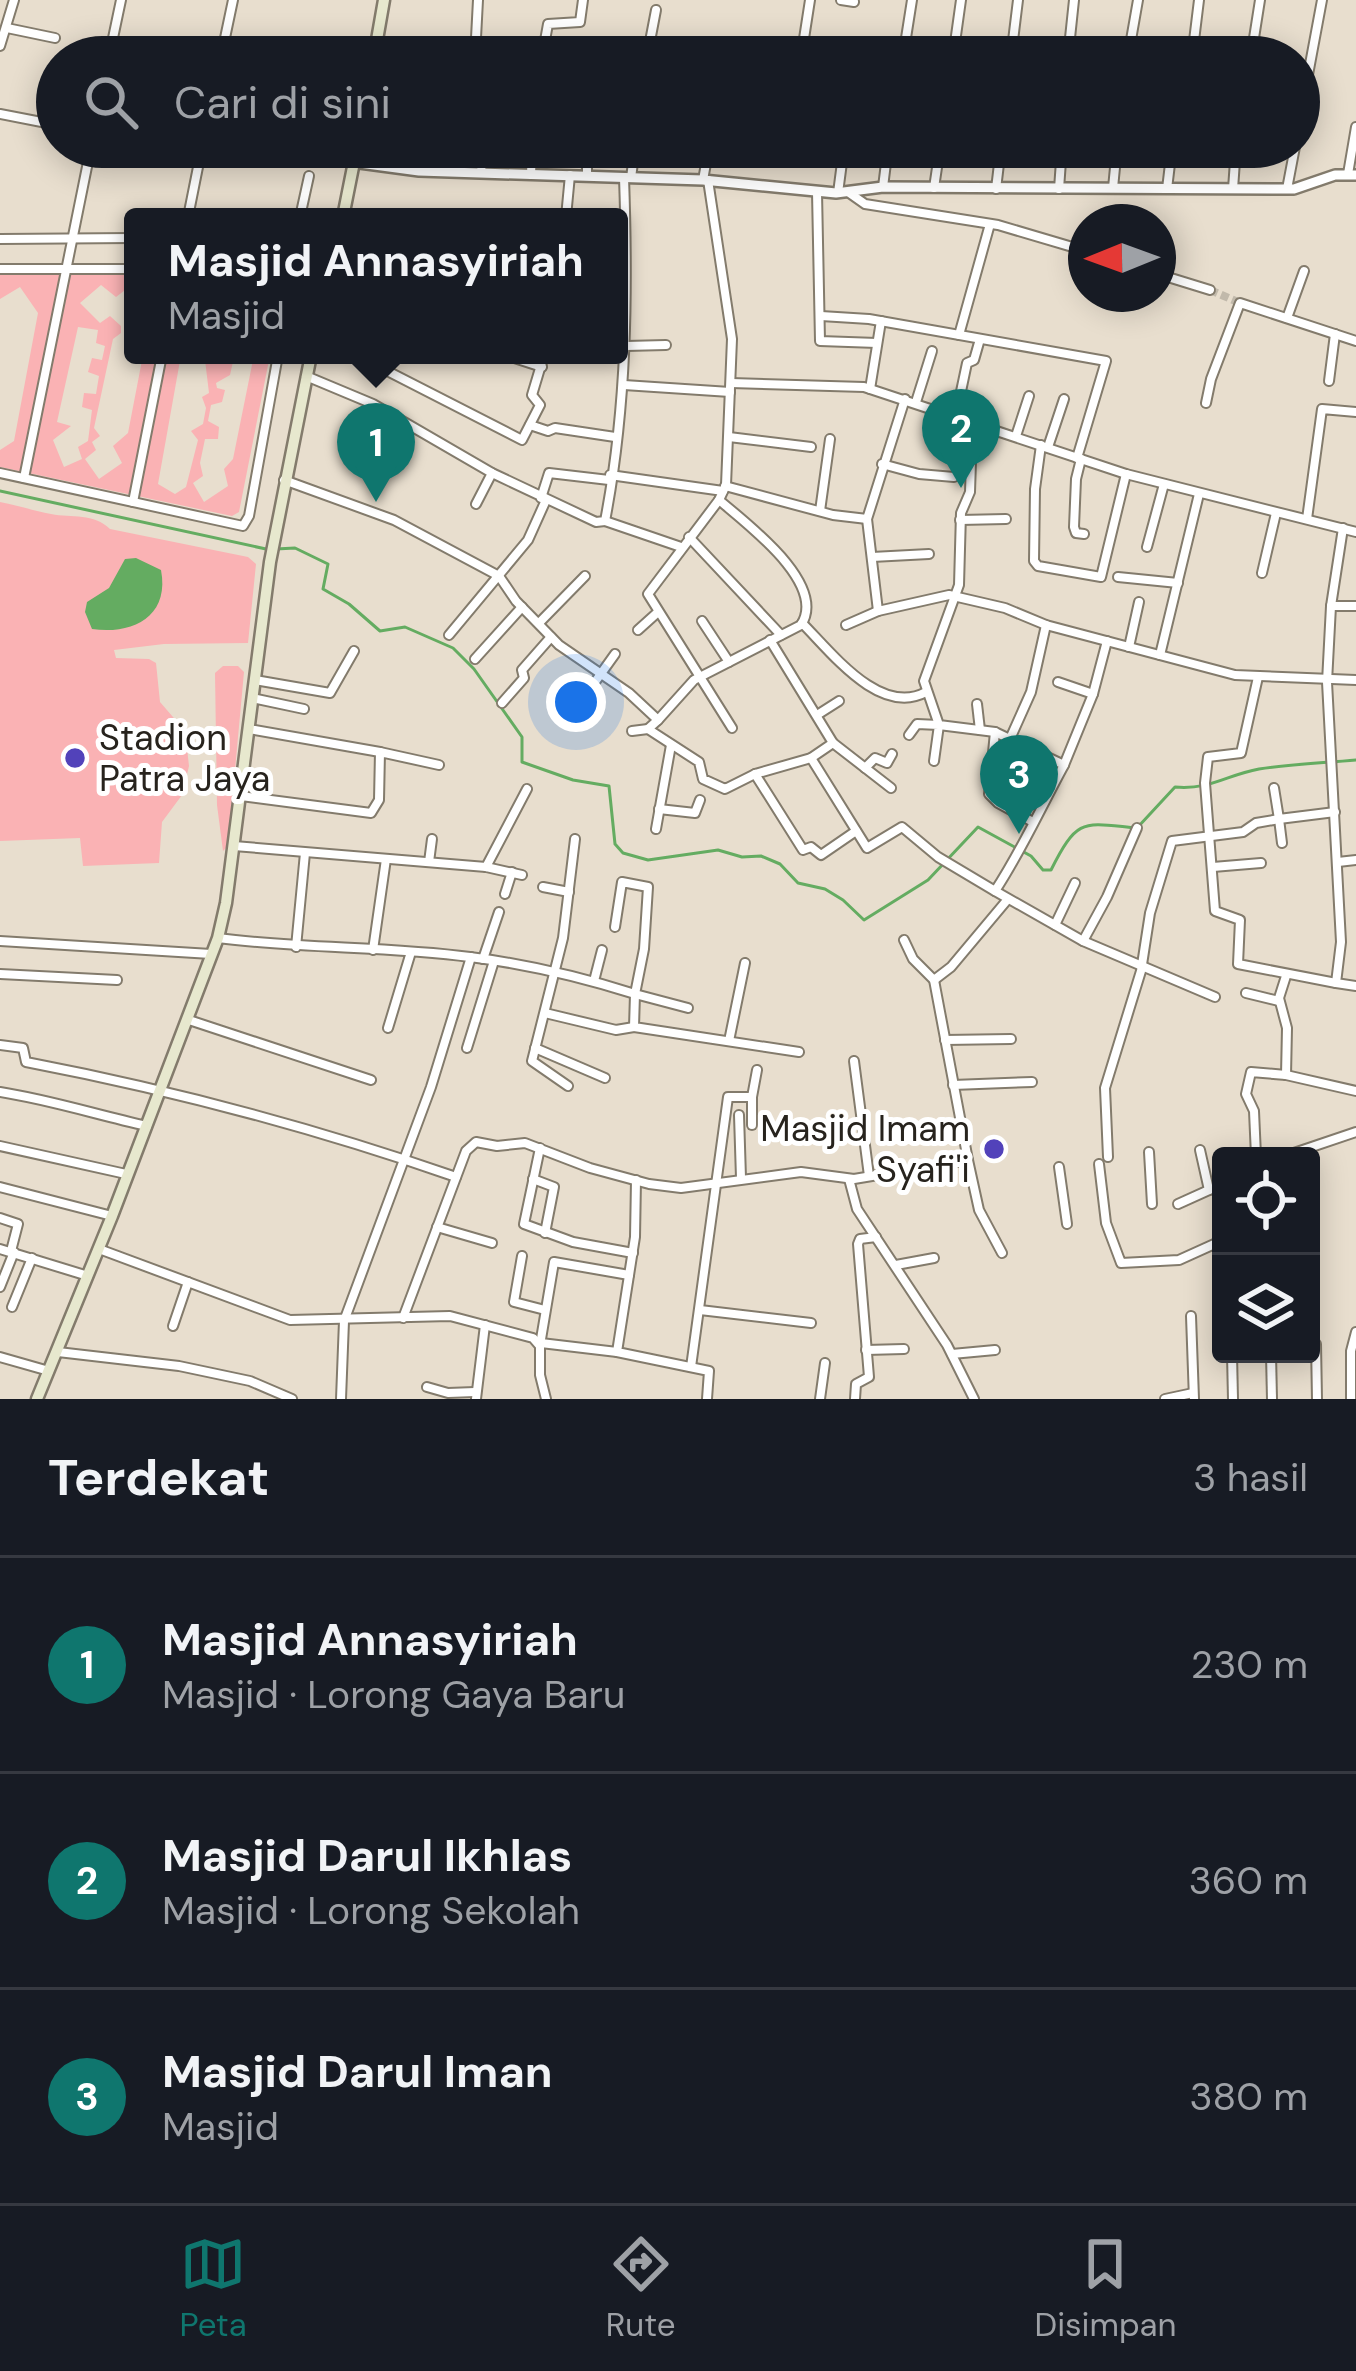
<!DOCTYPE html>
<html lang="id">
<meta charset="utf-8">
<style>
body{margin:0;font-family:"DM Sans",sans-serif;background:#20242c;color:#f1f3f6}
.controls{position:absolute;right:36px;bottom:36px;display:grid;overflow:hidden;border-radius:12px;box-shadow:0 6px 30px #0003}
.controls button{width:108px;height:108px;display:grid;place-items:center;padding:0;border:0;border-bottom:3px solid #363941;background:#171b24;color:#f1f3f6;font:60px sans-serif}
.compass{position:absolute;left:1068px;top:204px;width:108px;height:108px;border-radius:50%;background:#171b24;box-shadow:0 6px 30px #0003;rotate:269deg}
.you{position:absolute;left:576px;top:702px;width:42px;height:42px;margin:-30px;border:9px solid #fff;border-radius:50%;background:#1a73e8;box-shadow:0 0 0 18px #1a73e833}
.badge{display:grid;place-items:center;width:78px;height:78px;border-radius:50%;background:#0f766e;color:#fff;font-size:39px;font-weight:700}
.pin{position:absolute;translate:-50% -99px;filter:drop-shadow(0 3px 6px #0008)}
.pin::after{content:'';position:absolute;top:63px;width:42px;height:36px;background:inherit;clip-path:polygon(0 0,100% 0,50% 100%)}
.popup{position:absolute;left:124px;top:208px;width:504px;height:156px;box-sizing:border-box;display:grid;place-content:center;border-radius:12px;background:#171b24;filter:drop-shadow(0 3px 9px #0005);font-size:39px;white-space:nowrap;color:#9ea1a6}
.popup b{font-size:45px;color:#f1f3f6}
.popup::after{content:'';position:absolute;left:50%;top:100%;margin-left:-24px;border:24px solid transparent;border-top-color:#171b24}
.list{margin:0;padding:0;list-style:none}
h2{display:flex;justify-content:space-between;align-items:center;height:156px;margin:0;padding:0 48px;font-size:51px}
h2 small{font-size:39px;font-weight:400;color:#9ea1a6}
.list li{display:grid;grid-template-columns:78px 1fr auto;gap:36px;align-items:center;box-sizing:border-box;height:216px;padding:0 48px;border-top:3px solid #363941}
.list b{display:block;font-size:45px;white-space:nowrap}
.list p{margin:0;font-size:39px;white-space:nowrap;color:#9ea1a6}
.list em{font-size:39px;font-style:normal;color:#9ea1a6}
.icon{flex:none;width:66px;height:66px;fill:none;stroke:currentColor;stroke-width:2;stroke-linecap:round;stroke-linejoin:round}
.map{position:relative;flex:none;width:1356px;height:1399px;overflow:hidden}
.search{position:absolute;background:#171b24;box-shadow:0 6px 30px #0003;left:36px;right:36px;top:36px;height:132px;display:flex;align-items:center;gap:30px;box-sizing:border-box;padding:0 42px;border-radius:66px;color:#9ea1a6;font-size:45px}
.sheet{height:804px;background:#171b24}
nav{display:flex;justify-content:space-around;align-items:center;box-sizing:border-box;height:168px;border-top:3px solid #363941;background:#171b24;font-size:33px;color:#9ea1a6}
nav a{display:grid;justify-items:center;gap:6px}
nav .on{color:#0f766e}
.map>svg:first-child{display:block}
.green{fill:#fab2b4;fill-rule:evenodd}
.water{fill:#64ac61}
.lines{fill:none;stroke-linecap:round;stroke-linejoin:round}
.stream{stroke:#64ac61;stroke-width:3}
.minor-tunnel{stroke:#c1b9ab;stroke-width:8;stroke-dasharray:8 4;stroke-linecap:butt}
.minor-casing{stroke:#837b6c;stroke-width:12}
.tertiary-casing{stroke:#837b6c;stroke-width:14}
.secondary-casing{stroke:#837b6c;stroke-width:15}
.minor{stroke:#fff;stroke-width:8}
.tertiary{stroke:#fff;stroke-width:9}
.secondary{stroke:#e7e8ce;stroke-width:10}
.poi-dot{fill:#5242ba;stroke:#fff;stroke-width:4.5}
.labels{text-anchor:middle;stroke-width:10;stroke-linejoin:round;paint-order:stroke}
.poi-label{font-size:36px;fill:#27231d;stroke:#fff;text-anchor:start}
</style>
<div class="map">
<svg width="1356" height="1399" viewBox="0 0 1356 1399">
<rect width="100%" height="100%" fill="#e8dece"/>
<!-- green -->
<g class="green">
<path d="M133,273V284L116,297L101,285L80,303L100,323L110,316L121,326V333L113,339L94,428L100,436L92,442L96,450L85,459L99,479L122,463L113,446L128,433L143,355H181L158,484L175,494L186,487L198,440L191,431L203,424L206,408L202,397L209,393L205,360L216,355L234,357L230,375L216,383L217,388L225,390L222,402L211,405L208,421L219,427L218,439H205L200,463L203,476L193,483L204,502L228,486L224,469L233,459L254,355H270L239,512L232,516L0,467V450L14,441L38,313L20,287L0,299V274ZM78,327L98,330L96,343L105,346L102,360L92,358L88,372L99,376L96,394L84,393L82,407L92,410L88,441L78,447L82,459L64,467L53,440L71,426L57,422Z"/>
<path d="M0,502C17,505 34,511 51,514C72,518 94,513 110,529L248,557L256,564L248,643L164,644L114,650L116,658L149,659L156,663L160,702L179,724L187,748L189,766L182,795L162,822L159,863L83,866L80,838L0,841Z"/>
<path d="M223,666H238L244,672L228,846L223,851L217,805L215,673Z"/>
</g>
<!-- water -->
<path class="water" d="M136,558L161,570C170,617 132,635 92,629L85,612L87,602L109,588L125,559Z"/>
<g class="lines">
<!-- stream -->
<g class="stream">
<path d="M0,491L266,549"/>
<path d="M276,549L295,548L328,564L323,589L349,604L380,631L405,627L453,648L474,669L522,737V762L573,780L609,786L615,844L623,853L648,860L718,850L742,857L761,856L780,864L798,883L825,889L843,900L864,920L928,880L978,827L1031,856L1043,870H1051C1078,816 1084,823 1137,828L1175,787C1211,790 1226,775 1259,769C1291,764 1324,763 1356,760"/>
</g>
<!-- minor-tunnel -->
<path class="minor-tunnel" d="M1210,290L1240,303"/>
<defs>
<g id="minor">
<path d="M841,0L854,2"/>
<path d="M7,28L55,38"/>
<path d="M803,45L810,0"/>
<path d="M0,46L14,0"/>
<path d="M376,47L422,57"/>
<path d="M542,52L599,56"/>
<path d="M109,57L121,0"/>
<path d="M221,57L233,0"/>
<path d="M475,57L478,0"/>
<path d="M542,57L548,24L580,22L583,0"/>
<path d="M647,57L656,10"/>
<path d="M847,57V50L881,57"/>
<path d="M903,57L912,0"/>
<path d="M953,57L961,0"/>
<path d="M1011,57L1018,0"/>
<path d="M1068,57L1074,0"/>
<path d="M1128,57L1138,0"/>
<path d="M1192,57L1199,0"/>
<path d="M1251,57L1260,0"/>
<path d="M0,114L57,125"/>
<path d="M1299,123L1322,0"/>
<path d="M587,147V175"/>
<path d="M481,173L483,147"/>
<path d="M1348,174L1356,127"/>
<path d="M531,175L532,147"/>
<path d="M631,178L635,147"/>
<path d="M703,180L709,147"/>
<path d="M708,180L732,339L726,485L719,500L648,594L732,728"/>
<path d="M883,187L888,147"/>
<path d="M934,188L940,147"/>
<path d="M1113,188L1117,147"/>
<path d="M996,189L1001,147"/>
<path d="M1059,189L1062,147"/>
<path d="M1167,189L1172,147"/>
<path d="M1233,189L1236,147"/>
<path d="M1287,189L1295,147"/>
<path d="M817,192L820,341L877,343"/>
<path d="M848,192L865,204L998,225L1086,251"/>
<path d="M838,193L844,147"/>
<path d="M188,217L202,147"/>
<path d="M300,217L309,176"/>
<path d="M566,217L570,175"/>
<path d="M0,239L133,238"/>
<path d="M0,269H133"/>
<path d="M1158,274L1210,290"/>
<path d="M821,316L869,319L1106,361L1077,458"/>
<path d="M1287,318L1304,271"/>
<path d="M959,335L990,224"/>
<path d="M626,346L666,345"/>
<path d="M356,355L522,440L540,405L532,395L544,355"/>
<path d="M505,355L542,367"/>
<path d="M306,376L373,404L492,473L596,522L605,521C627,407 628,292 624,177"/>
<path d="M1329,381L1335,334"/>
<path d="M731,383L864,387L1126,474L1356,532"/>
<path d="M624,385L730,392"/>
<path d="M870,389L881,321"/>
<path d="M905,399L867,519L878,611L949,595L1005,608L1046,625L1235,675L1356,680"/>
<path d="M916,402L932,351"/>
<path d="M1206,403L1211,379L1240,303L1356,341"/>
<path d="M956,415L967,363L974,360L980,339"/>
<path d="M979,423L971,461L970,492L961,513L959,585L924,681L939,725L995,732L1064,765L1093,694L1107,641"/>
<path d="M530,425L548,431L555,428L615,437"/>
<path d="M1016,436L1029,396"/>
<path d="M729,437L811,447"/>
<path d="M1041,445L1035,489L1034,561L1038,566L1101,577L1126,474"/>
<path d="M1048,447L1064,399"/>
<path d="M1081,459L1076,479L1074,527L1076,533L1084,534"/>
<path d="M882,464L919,474L954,477"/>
<path d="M0,473L243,526L249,516L278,355"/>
<path d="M610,475L723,491"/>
<path d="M24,478L91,147"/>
<path d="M284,480L394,520L499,576L516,601L559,645L629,693L658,720L648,729L699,762L703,779L725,789L755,774L811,758L833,743L770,640"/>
<path d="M725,486L833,515L867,519"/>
<path d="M541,498L549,473L609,480"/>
<path d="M133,502L162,355"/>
<path d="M476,504L492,473"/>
<path d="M820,511L830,439"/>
<path d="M1307,519L1322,409L1356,412"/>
<path d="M960,520L1006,519"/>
<path d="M605,521L681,547"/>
<path d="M1343,528L1331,606L1327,682L1341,942L1336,983L1356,986"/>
<path d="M689,537L781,635"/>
<path d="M1147,547L1164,484"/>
<path d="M872,557L929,554"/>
<path d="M1262,573L1276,513"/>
<path d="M1118,577L1178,583"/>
<path d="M1331,606H1356"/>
<path d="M702,621L729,662"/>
<path d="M539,623L585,576"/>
<path d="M802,623C832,653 880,717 926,692"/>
<path d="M846,625L878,611"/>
<path d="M638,630L658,612"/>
<path d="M449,635L528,540L546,500"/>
<path d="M1129,647L1139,602"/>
<path d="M1160,655L1199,494"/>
<path d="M475,659L522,607"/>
<path d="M1258,677L1241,753L1208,757L1205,783L1215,911L1240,920L1238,964L1336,983"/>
<path d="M255,680L330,693L354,651"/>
<path d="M1058,682L1093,694"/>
<path d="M590,689L615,654"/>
<path d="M252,698L304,709"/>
<path d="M502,703L524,678L522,670L551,637"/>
<path d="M977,704L980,730"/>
<path d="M817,715L839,701"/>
<path d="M658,720L694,680L801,625C828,584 747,524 719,500"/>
<path d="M249,729L380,752"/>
<path d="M632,731L648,729"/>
<path d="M995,732L989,794L998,803L1033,822"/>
<path d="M909,735L917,724L939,725L934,761"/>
<path d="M1010,739L1031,692L1046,625"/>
<path d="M833,743L891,788"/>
<path d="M811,758L867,848L902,827L938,857L995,891C1022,850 1041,807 1064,765"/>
<path d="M865,768L875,758L887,763L892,754"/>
<path d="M755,774L803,850L811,847L821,855L856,831"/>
<path d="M1274,788L1279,819L1335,812"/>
<path d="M241,796L371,813L379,800L380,752L439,765"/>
<path d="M659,809L695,813L700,800"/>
<path d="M656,829L671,745"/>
<path d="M234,846L486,867L522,875"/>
<path d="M429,862L432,839"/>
<path d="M1338,862L1356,860"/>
<path d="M486,867L527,789"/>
<path d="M1213,867L1261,863"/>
<path d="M543,887L569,892"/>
<path d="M995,891L1083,941L1215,997"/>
<path d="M505,894L512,872"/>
<path d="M1055,925L1075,883"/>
<path d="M615,927L622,882L648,887L644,949L635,994L688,1008"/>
<path d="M218,938C302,949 387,946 470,957C526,964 581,977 635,994L634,1027L799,1052"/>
<path d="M904,940L913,959L934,980L968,1160"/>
<path d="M0,941L211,954"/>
<path d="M1083,941L1107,897L1137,828"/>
<path d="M296,947L305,853"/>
<path d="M373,950L386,859"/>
<path d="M483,959L499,912"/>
<path d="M0,974L117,980"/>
<path d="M934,980L951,967L1008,899"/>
<path d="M594,981L602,950"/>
<path d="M1246,993L1279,1001"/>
<path d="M545,1013L616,1030L634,1027"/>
<path d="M189,1020L371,1080"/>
<path d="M388,1028L411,952"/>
<path d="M945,1040L1011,1039"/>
<path d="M729,1041L745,963"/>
<path d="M0,1045L23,1048L26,1062C172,1090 315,1128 456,1177"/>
<path d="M467,1048L494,961"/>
<path d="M535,1048L605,1078"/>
<path d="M854,1061L869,1176"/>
<path d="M1286,1075L1287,1028L1279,998L1286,976"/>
<path d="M953,1085L1032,1082"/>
<path d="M568,1086L532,1061L563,938L575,839"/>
<path d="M0,1092C51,1100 97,1115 147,1126"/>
<path d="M739,1115L741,1178"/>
<path d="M752,1125V1097"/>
<path d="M0,1146L126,1174"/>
<path d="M540,1148L524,1224L573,1242L633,1253"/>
<path d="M1200,1150L1209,1190L1219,1187"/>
<path d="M1149,1152L1152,1204"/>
<path d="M1256,1156L1254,1111L1246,1094L1251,1072L1286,1075L1356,1091"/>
<path d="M1285,1156L1356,1132"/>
<path d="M1108,1157L1105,1088L1141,971L1150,913L1172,841L1243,832L1256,823L1279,819L1282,843"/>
<path d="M1099,1164L1106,1223L1121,1263L1179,1260L1221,1241"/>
<path d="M1059,1167L1067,1224"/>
<path d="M533,1179L554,1187L545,1233"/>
<path d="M849,1179L857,1209L947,1345L974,1399"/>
<path d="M636,1180L635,1237L617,1352L709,1371L707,1399"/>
<path d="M0,1187L112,1216"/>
<path d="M1178,1204L1209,1190"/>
<path d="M0,1218L18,1224L11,1251"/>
<path d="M437,1227L492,1243"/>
<path d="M0,1249L88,1276"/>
<path d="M99,1249L290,1320L450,1316L533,1338L540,1346V1375L546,1399"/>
<path d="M522,1256L514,1302L545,1310"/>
<path d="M896,1265L934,1258"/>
<path d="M0,1287L14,1252"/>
<path d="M12,1307L32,1258"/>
<path d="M700,1310L811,1323"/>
<path d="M1191,1316L1194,1399"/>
<path d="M403,1318L466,1151L476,1142L497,1146L525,1143L590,1168L649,1184L681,1188L801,1172L854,1179L968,1160L979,1210L1002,1253"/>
<path d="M173,1326L188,1282"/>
<path d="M541,1343L617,1352"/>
<path d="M1316,1344L1317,1399"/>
<path d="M540,1345L554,1262L629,1275"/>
<path d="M866,1350L904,1349"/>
<path d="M58,1352L179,1366L250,1381L292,1399"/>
<path d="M952,1354L995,1350"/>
<path d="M1232,1354L1233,1399"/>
<path d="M1271,1354L1272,1399"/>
<path d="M0,1357L49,1371"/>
<path d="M691,1367L728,1097H752L757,1070"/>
<path d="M427,1387L448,1393L475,1392"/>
<path d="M341,1399L344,1321L431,1087L471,957"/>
<path d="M476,1399L485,1325"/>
<path d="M820,1399L825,1363"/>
<path d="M855,1399L856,1384L869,1377L858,1244L860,1239L876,1237"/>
<path d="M1165,1399L1193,1393"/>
<path d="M1351,1399V1351L1356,1332"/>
</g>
<path id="tertiary" d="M352,162L419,171L703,180L836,193L883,187L1294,189L1335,175H1356"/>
<g id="secondary">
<path d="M374,57L384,0"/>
<path d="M343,217L357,147"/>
<path d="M37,1399L112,1216L218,938L226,903L270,562L311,355"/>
</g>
</defs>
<!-- minor casing -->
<use href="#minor" class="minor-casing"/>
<!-- tertiary casing -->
<use href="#tertiary" class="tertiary-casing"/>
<!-- secondary casing -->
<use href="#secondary" class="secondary-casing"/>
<!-- minor -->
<use href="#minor" class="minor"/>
<!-- tertiary -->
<use href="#tertiary" class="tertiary"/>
<!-- secondary -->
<use href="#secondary" class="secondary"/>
</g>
<!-- markers -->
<g class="poi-dot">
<circle cx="75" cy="758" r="12"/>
<circle cx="994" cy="1149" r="12"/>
</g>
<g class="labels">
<!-- poi labels -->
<g class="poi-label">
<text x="99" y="750">Stadion<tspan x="99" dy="41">Patra Jaya</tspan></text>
<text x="970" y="1141" text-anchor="end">Masjid Imam<tspan x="970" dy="41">Syafi'i</tspan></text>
</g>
</g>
</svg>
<div class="controls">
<button><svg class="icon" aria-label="locate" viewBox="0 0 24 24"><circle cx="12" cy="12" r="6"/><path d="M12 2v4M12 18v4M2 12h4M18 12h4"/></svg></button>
<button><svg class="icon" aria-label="layers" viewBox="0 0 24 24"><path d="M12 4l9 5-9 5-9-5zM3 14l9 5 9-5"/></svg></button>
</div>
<svg class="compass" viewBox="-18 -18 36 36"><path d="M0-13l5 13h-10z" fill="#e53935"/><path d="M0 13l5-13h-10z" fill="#9ea1a6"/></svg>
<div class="you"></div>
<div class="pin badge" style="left:376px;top:502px">1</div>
<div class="popup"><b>Masjid Annasyiriah</b>Masjid</div>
<div class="pin badge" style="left:961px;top:488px">2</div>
<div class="pin badge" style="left:1019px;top:834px">3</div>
<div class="search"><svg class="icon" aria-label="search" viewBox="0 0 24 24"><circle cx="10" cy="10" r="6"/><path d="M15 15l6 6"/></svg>Cari di sini</div>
</div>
<section class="sheet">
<h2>Terdekat<small>3 hasil</small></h2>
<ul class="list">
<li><span class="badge">1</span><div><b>Masjid Annasyiriah</b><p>Masjid · Lorong Gaya Baru</p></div><em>230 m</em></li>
<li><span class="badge">2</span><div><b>Masjid Darul Ikhlas</b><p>Masjid · Lorong Sekolah</p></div><em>360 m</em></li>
<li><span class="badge">3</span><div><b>Masjid Darul Iman</b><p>Masjid</p></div><em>380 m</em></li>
</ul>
</section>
<nav>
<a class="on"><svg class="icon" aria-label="map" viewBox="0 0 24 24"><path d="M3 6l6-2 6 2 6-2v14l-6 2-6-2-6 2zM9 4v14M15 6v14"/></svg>Peta</a>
<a><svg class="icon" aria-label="directions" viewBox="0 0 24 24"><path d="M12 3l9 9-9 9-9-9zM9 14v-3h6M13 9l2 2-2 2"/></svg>Rute</a>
<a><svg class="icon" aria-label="saved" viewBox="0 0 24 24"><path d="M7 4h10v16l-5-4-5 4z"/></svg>Disimpan</a>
</nav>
